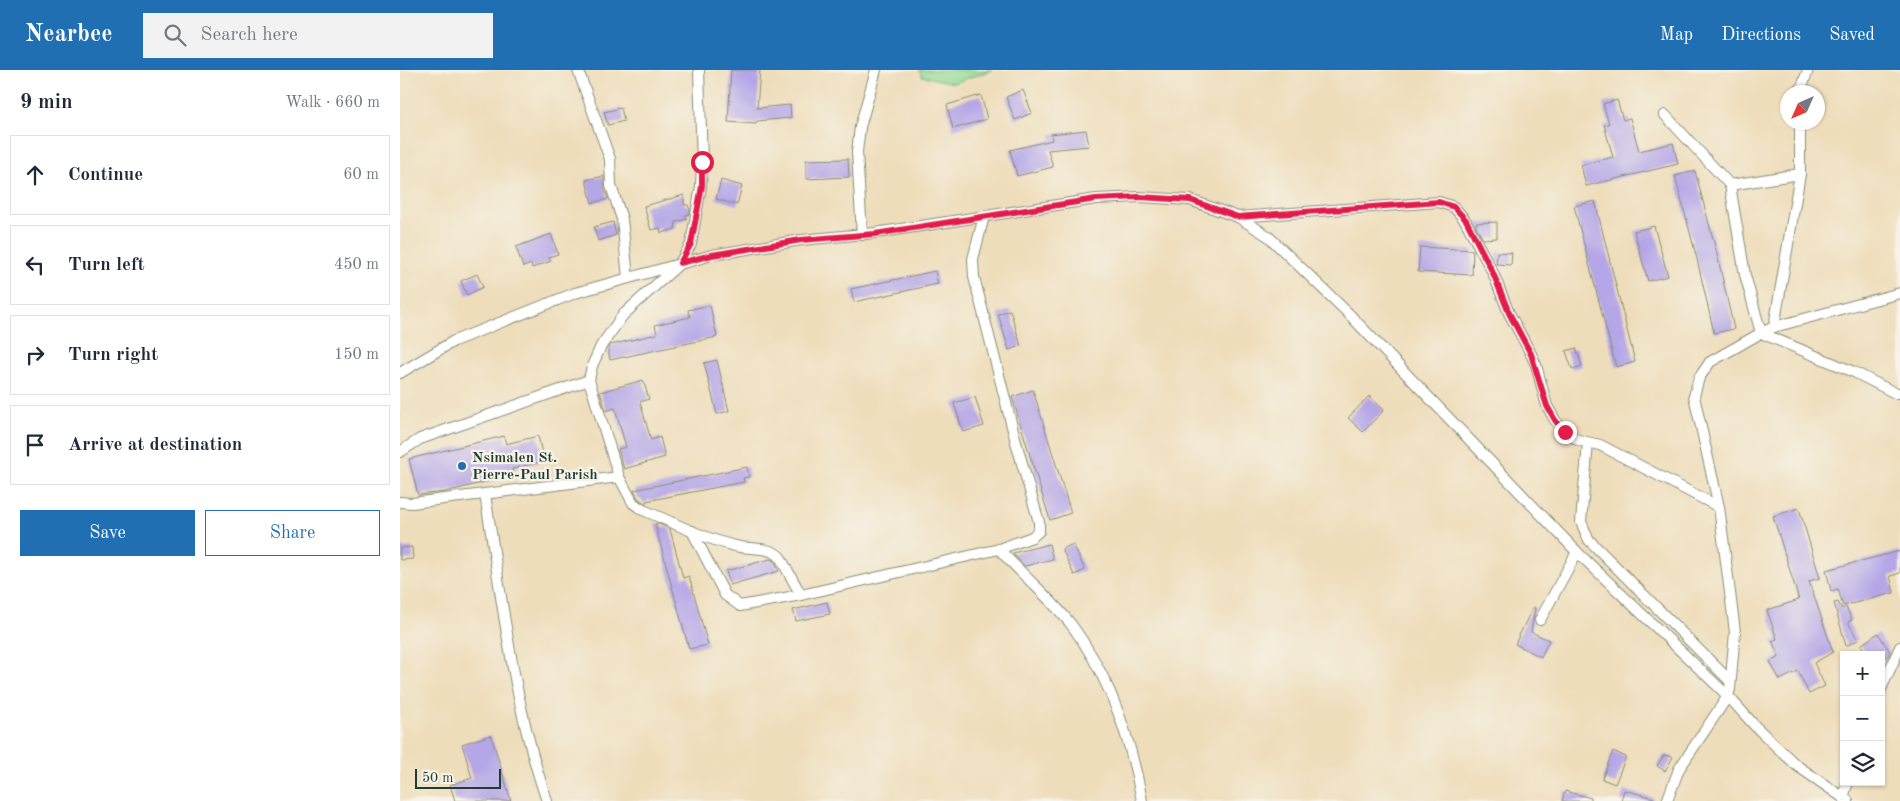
<!DOCTYPE html>
<meta charset="utf-8">
<style>
body{margin:0;font-family:"Old Standard TT",serif;background:#f2f2f3;color:#1f2937}
.controls{position:absolute;right:15px;bottom:15px;display:grid;overflow:hidden;border-radius:0px;box-shadow:0 1px 4px #0004}
.controls button{width:45px;height:45px;display:grid;place-items:center;padding:0;border:0;border-bottom:1px solid #e0e1e3;background:#fff;color:#1f2937;font:25px sans-serif}
.compass{position:absolute;left:1380px;top:15px;width:45px;height:45px;border-radius:50%;background:#fff;box-shadow:0 1px 4px #0004;rotate:225deg}
.scale{position:absolute;left:15px;bottom:12px;width:86px;box-sizing:border-box;padding-left:5px;border:2px solid #1f3d34;border-top:0;font-size:14px;line-height:18px;white-space:nowrap;color:#1f3d34;-webkit-text-stroke:4px #f7f3e8;paint-order:stroke}
.stop{position:absolute;width:15px;height:15px;margin:-11px;border:4px solid #e11d48;border-radius:50%;background:#fff}
.stop.end{background:#e11d48;border-color:#fff;box-shadow:0 1px 5px #0008}
.list{margin:0;padding:0;list-style:none}
h2{display:flex;justify-content:space-between;align-items:center;height:65px;margin:0;padding:0 20px;font-size:21px}
h2 small{font-size:16px;font-weight:400;color:#747a83}
.list li{display:grid;grid-template-columns:32px 1fr auto;gap:15px;align-items:center;box-sizing:border-box;height:80px;margin:0 10px 10px;padding:0 10px;border:1px solid #e0e1e3;border-radius:0px}
.list b{display:block;font-size:19px;white-space:nowrap}
.list em{font-size:16px;font-style:normal;color:#747a83}
.actions{display:flex;gap:10px;padding:15px 20px}
.actions a{flex:1;padding:11px 0;border:1px solid #1f6fb2;border-radius:0px;text-align:center;font-size:18px;color:#1f6fb2}
.actions .main{background:#1f6fb2;color:#fff}
.icon{flex:none;width:28px;height:28px;fill:none;stroke:currentColor;stroke-width:2;stroke-linecap:round;stroke-linejoin:round}
.map{position:relative;flex:none;width:1500px;height:731px;overflow:hidden}
header{display:flex;align-items:center;gap:30px;box-sizing:border-box;height:70px;padding:0 25px;background:#1f6fb2;color:#fff}
header strong{font-size:24px}
nav{display:flex;gap:28px;margin-inline-start:auto;font-size:18px}
.search{width:350px;height:45px;background:#f2f2f3;display:flex;align-items:center;gap:12px;box-sizing:border-box;padding:0 18px;border-radius:0px;color:#747a83;font-size:19px}
main{display:flex}
aside{flex:1;background:#fff}
.map>svg:first-child{display:block}
.green{fill:#94dc96;stroke:#5a8c65}
.building{fill:#b5a6e7}
.lines{fill:none;stroke-linecap:round;stroke-linejoin:round}
.minor-casing{stroke:#868d77;stroke-width:12}
.minor{stroke:#fff;stroke-width:10}
.route{stroke:#e11d48;stroke-width:6}
.poi-dot{fill:#1f6fb2;stroke:#f7f3e8;stroke-width:2}
.labels{text-anchor:middle;stroke-width:4.5;stroke-linejoin:round;paint-order:stroke}
.poi-label{font-size:15px;font-weight:bold;fill:#1f3d34;stroke:#f7f3e8;text-anchor:start}
</style>
<header>
<strong>Nearbee</strong>
<div class="search"><svg class="icon" aria-label="search" viewBox="0 0 24 24"><circle cx="10" cy="10" r="6"/><path d="M15 15l6 6"/></svg>Search here</div>
<nav><a>Map</a><a>Directions</a><a>Saved</a></nav>
</header>
<main>
<aside>
<h2>9 min<small>Walk · 660 m</small></h2>
<ul class="list">
<li><svg class="icon" aria-label="ahead" viewBox="0 0 24 24"><path d="M12 20V5M6 11l6-6 6 6"/></svg><div><b>Continue</b></div><em>60 m</em></li>
<li><svg class="icon" aria-label="left" viewBox="0 0 24 24"><path d="M17 20v-9H6M10 6l-5 5 5 5"/></svg><div><b>Turn left</b></div><em>450 m</em></li>
<li><svg class="icon" aria-label="right" viewBox="0 0 24 24"><path d="M7 20v-9h11M14 6l5 5-5 5"/></svg><div><b>Turn right</b></div><em>150 m</em></li>
<li><svg class="icon" aria-label="arrive" viewBox="0 0 24 24"><path d="M6 21V4h12l-3 4 3 4H6"/></svg><div><b>Arrive at destination</b></div></li>
</ul>
<div class="actions"><a class="main">Save</a><a>Share</a></div>
</aside>
<div class="map">
<svg width="1500" height="731" viewBox="0 0 1500 731">
<rect width="100%" height="100%" fill="#f7f3e8"/>
<filter id="ink" filterUnits="userSpaceOnUse"><feTurbulence type="fractalNoise" baseFrequency=".02" numOctaves="2"/><feDisplacementMap in="SourceGraphic" scale="10" xChannelSelector="R" yChannelSelector="G"/><feConvolveMatrix kernelMatrix="1 2 1 2 8 2 1 2 1" color-interpolation-filters="sRGB"/></filter>
<filter id="wash" filterUnits="userSpaceOnUse"><feTurbulence type="fractalNoise" baseFrequency=".0096" numOctaves="4" result="noise"/><feDisplacementMap in="SourceGraphic" scale="20" xChannelSelector="R" yChannelSelector="G"/><feGaussianBlur stdDeviation="1.12" result="paint"/><feColorMatrix in="noise" values="0 0 0 0 0 0 0 0 0 0 0 0 0 0 0 0 0 1.4 0 .05"/><feComposite in="paint" operator="in"/></filter>
<g filter="url(#wash)">
<rect width="100%" height="100%" fill="#eeddba"/>
<!-- green -->
<path class="green" d="M519,0H592L554,13L522,6Z"/>
<g id="blocks">
<!-- building -->
<g class="building">
<path d="M331,0H360L357,38L390,35L391,48L357,51L356,54L328,52Z"/>
<path d="M623,20L632,43L615,50L606,27Z"/>
<path d="M581,25L587,49L553,59L547,35Z"/>
<path d="M1217,30L1223,50L1230,48L1239,81L1273,73L1278,94L1186,116L1181,95L1213,87L1204,55L1209,54L1203,34Z"/>
<path d="M221,38L224,51L208,55L204,42Z"/>
<path d="M686,60L689,76L648,80L653,97L617,106L610,80L652,70L651,64Z"/>
<path d="M448,89L449,107L406,109V90Z"/>
<path d="M1295,101L1317,184L1334,259L1314,263L1297,189L1275,106Z"/>
<path d="M204,106V118L208,129L192,133L186,110Z"/>
<path d="M321,110L342,116L337,135L316,129Z"/>
<path d="M284,125V135H288L290,140L289,144L285,146L287,149L276,152L275,159L261,163L260,158L251,160L244,136Z"/>
<path d="M1195,131L1235,292L1216,297L1174,136Z"/>
<path d="M213,152L216,165L198,171L194,157Z"/>
<path d="M1097,152V168L1083,169L1076,157V153Z"/>
<path d="M1254,156L1268,206L1248,211L1234,161Z"/>
<path d="M151,164L158,184L149,187L151,191L132,198L131,194L123,197L116,177Z"/>
<path d="M1020,177L1073,180L1072,205L1018,202Z"/>
<path d="M1097,182L1112,183L1111,195L1096,194Z"/>
<path d="M535,201L538,214L454,232L451,219Z"/>
<path d="M77,204L83,217L67,225L61,211Z"/>
<path d="M310,235L317,267L210,290L208,279L210,275L257,264L255,255L290,247L288,240Z"/>
<path d="M610,240L621,276L609,280L598,244Z"/>
<path d="M1176,278L1182,296L1172,299L1166,281Z"/>
<path d="M317,290L329,341L317,344L304,293Z"/>
<path d="M243,310L249,329L240,332L251,370L260,367L265,387L224,399L218,379L226,377L215,338L206,341L200,322Z"/>
<path d="M633,320L671,443L650,450L612,327Z"/>
<path d="M969,326L984,340L963,362L948,348Z"/>
<path d="M575,327L584,356L563,362L554,333Z"/>
<path d="M104,366L106,374L138,366L144,391L112,399L114,405L45,422L18,425L9,389Z"/>
<path d="M347,397L349,407L343,408L344,412L246,431V434L238,428L234,420Z"/>
<path d="M1399,438L1420,508L1409,511L1433,582L1414,593L1425,616L1409,624L1398,601L1380,610L1370,592L1379,587L1372,571L1377,569L1367,540L1399,530L1373,446Z"/>
<path d="M257,453L270,459L283,508L289,506L308,575L289,579L255,454Z"/>
<path d="M649,474L653,489L625,496L614,485L613,483Z"/>
<path d="M673,474L685,500L674,505L662,479Z"/>
<path d="M12,477L13,489L0,490V478Z"/>
<path d="M1500,481V503L1490,506L1494,523L1443,536L1438,519L1431,521L1426,500Z"/>
<path d="M370,489L375,492L379,501L330,515L326,501Z"/>
<path d="M427,532L430,544L396,551L393,540Z"/>
<path d="M1438,532L1442,539L1446,537L1452,550L1448,552L1458,570L1446,576L1434,533Z"/>
<path d="M1133,537L1135,538L1131,562L1149,570L1141,587L1115,574Z"/>
<path d="M1478,563L1490,582L1488,586L1481,591V585H1467L1461,575Z"/>
<path d="M91,665L111,731H55L50,715L72,708L62,674Z"/>
<path d="M1213,681L1226,687L1215,714L1202,709Z"/>
<path d="M1264,685L1273,687L1265,701L1257,696Z"/>
<path d="M1224,720L1254,728L1253,731H1221Z"/>
<path d="M1165,721L1191,728V731H1162Z"/>
</g>
</g>
</g>
<g filter="url(#ink)">
<use href="#blocks" fill-opacity="0" stroke="#868d77" stroke-width="1"/>
<g class="lines">
<defs>
<g id="minor">
<path d="M178,0L210,89L211,116L222,149L228,208"/>
<path d="M299,0L302,92L301,116L291,174L280,193L223,245L201,276L192,296L189,310L219,407L233,433L243,440C275,453 306,470 340,477C354,479 370,477 380,487L401,525L599,479L632,467L639,461V452L617,376L574,207L573,189L584,146"/>
<path d="M1400,22L1408,0"/>
<path d="M1265,45L1330,115L1400,104"/>
<path d="M1330,115L1345,205L1361,263L1454,302L1495,323H1500"/>
<path d="M838,147L1039,132L1054,137L1065,150L1093,203L1109,243L1131,284L1136,295L1147,336L1155,350L1165,362L1178,370L1200,375L1319,437"/>
<path d="M462,165L457,82L460,57L476,0"/>
<path d="M1374,257L1400,104V52"/>
<path d="M0,303L54,271L175,223L312,185L401,170L475,163L696,129L739,127L790,130L838,147L868,166L947,242L1177,482L1328,626L1355,656L1396,695L1448,731"/>
<path d="M1188,373L1181,452L1189,470L1330,611"/>
<path d="M0,382L20,369L189,310"/>
<path d="M85,425C102,527 113,633 147,731"/>
<path d="M0,432L12,433L219,407"/>
<path d="M292,461L325,525L340,536L401,525"/>
<path d="M599,479C623,506 652,529 673,557C710,608 731,670 742,731"/>
<path d="M1140,550L1177,482"/>
<path d="M1481,619L1500,577"/>
<path d="M1443,728L1448,712"/>
<path d="M1267,731L1279,699L1328,626L1330,619L1335,562L1319,437L1294,326L1299,308L1310,292L1361,263L1374,257L1500,223"/>
</g>
</defs>
<!-- minor casing -->
<use href="#minor" class="minor-casing"/>
<!-- minor -->
<use href="#minor" class="minor"/>
</g>
</g>
<g class="lines" filter="url(#ink)">
<!-- route -->
<path class="route" d="M302,92V116L291,174L280,193L312,185L401,170L475,164L696,129L739,127L790,130L838,147L1039,132L1054,137L1066,150L1093,203L1109,243L1131,284L1147,336L1155,350L1165,362"/>
</g>
<!-- markers -->
<circle class="poi-dot" cx="62" cy="396" r="5"/>
<g class="labels">
<!-- poi labels -->
<g class="poi-label">
<text x="72" y="392">Nsimalen St.<tspan x="72" dy="17">Pierre-Paul Parish</tspan></text>
</g>
</g>
</svg>
<div class="controls">
<button>+</button>
<button>−</button>
<button><svg class="icon" aria-label="layers" viewBox="0 0 24 24"><path d="M12 4l9 5-9 5-9-5zM3 14l9 5 9-5"/></svg></button>
</div>
<svg class="compass" viewBox="-18 -18 36 36"><path d="M0-13l5 13h-10z" fill="#e53935"/><path d="M0 13l5-13h-10z" fill="#747a83"/></svg>
<div class="scale">50 m</div>
<div class="stop" style="left:302px;top:92px"></div>
<div class="stop end" style="left:1165px;top:362px"></div>
</div>
</main>
